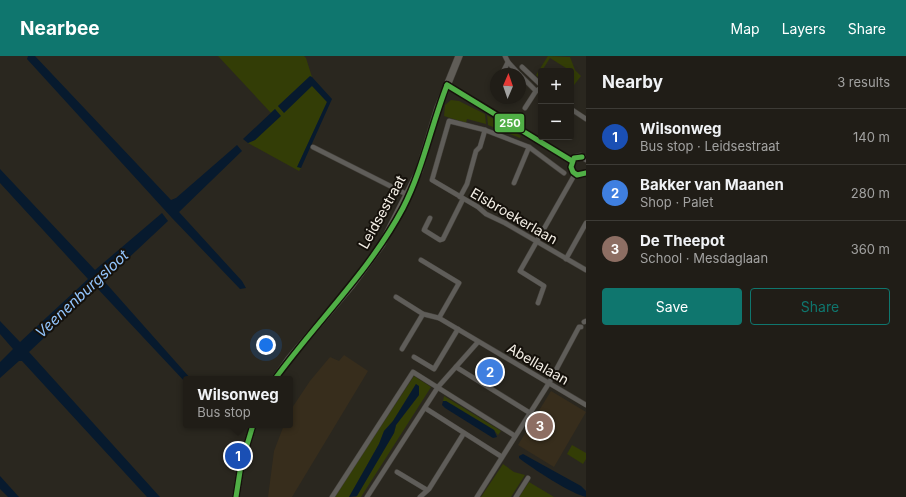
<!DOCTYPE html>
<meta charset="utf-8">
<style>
body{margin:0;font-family:Inter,sans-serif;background:#2d2a24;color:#f1f3f6}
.controls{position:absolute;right:12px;top:12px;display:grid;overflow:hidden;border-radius:4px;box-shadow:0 2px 6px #0003}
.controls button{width:36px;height:36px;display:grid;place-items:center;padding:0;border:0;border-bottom:1px solid #3d3b36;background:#201d17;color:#f1f3f6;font:20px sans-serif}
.compass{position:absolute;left:490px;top:12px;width:36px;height:36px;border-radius:50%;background:#201d17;box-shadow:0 2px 6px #0003;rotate:2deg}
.you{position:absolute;left:266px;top:289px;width:14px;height:14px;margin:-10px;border:3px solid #fff;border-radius:50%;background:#1a73e8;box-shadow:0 0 0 6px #1a73e833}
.badge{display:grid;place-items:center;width:26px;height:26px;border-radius:50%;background:#0f766e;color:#fff;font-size:13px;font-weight:700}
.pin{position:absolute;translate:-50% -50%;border:2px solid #fff;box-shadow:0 1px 4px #0006}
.popup{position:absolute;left:183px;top:320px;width:110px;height:52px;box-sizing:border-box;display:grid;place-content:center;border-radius:4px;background:#201d17;filter:drop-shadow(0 1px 3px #0005);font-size:13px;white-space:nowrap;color:#a2a2a1}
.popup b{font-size:15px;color:#f1f3f6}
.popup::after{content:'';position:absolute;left:50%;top:100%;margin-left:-8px;border:8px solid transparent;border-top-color:#201d17}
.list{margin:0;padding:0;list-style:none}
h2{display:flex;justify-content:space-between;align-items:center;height:52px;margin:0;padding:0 16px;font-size:17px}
h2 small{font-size:13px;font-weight:400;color:#a2a2a1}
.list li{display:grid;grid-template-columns:26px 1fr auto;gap:12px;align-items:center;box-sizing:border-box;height:56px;padding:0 16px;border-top:1px solid #3d3b36}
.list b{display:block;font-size:15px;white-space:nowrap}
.list p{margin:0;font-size:13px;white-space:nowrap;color:#a2a2a1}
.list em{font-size:13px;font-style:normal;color:#a2a2a1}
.actions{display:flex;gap:8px;padding:12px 16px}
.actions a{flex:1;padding:9px 0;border:1px solid #0f766e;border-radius:4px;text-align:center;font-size:14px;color:#0f766e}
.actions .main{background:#0f766e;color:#fff}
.map{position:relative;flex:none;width:586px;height:441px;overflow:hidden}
header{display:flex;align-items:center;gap:24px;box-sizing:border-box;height:56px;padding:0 20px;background:#0f766e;color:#fff}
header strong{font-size:19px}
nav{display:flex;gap:22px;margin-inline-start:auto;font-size:14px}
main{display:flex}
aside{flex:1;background:#201d17}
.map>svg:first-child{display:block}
.built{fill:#372d1c}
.green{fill:#333d06}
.water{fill:#071a2e}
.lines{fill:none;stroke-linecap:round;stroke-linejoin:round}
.street-casing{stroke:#45423c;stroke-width:5.5}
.secondary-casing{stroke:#45423c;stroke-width:7}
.primary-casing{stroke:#45423c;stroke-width:8}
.street{stroke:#5f5d59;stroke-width:4.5}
.secondary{stroke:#615e5a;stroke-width:6}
.primary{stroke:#605d57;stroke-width:7}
.bus-1-casing{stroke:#15110b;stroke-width:8}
.bus-1{stroke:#50af46;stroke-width:5}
.labels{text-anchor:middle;stroke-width:4;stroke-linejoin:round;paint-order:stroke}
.street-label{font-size:14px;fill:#f4efe6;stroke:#15110b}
.water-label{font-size:15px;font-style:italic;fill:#93c5fd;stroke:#15110b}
.line-badge{stroke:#15110b;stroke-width:1.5}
.badge-label{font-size:11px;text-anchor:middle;font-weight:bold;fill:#fff}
</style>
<header>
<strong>Nearbee</strong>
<nav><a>Map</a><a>Layers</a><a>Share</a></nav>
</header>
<main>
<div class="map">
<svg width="586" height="441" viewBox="0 0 586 441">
<rect width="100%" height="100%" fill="#2a271f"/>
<!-- built -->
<g class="built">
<path d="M344,299L368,315L292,441H268L274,395L284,369H290V355L310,325L330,301L339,305Z"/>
<path d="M551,335L586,356L554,411L518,389Z"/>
</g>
<!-- green -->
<g class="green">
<path d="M218,0H304L306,2L312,21H310L278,50L284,56L312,29L327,46L298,110L301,112L299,115L248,87L255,84L280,60L275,53L271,57Z"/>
<path d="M548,0L570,1L575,14L581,20L571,33V22L574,17L550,2L538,21L536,19Z"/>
<path d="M451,44L459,45L485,58L486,68L467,63L466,67L444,60L445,49Z"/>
<path d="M487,59L521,80L520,82L488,69Z"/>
<path d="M414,320L431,331L361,441H356L394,377L396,369L419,339L416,328L393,365L384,375L379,388L349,441H334Z"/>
<path d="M444,340L501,375L498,379L494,374L446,345H443Z"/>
<path d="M572,389L586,397V403L583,408L567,398Z"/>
<path d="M503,408L514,416L525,419L511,441H481Z"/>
<path d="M529,426L554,441H519Z"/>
</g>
<!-- water -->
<g class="water">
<path d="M28,0H35L171,144L176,142L237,89L242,95L179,156L242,225L246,232L240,233L172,162L27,3Z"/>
<path d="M310,20L312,21L332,43L301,112L297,111L327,46L312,30L284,57L278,50Z"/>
<path d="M275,53L281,60L255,84L248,87L243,83Z"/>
<path d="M0,113L95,214L162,157L168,165L104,225L191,323H186V327L97,232L29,296L160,441H147L22,305H19L0,322V306L13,293L0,278V265L20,286L88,223L0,127Z"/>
<path d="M416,328L419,330V339L396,369L394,377L357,440L349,441L379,388L384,375L393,365Z"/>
<path d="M443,345H446L494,374L497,381L493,382L445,352L442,349Z"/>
<path d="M523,398L581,430L586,435V441C573,439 530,411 519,402V400Z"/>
<path d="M0,420L19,441H8L0,433Z"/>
</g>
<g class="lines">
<defs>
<g id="street">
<path d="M505,0L508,6"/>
<path d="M522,11L541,29"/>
<path d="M502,18L508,6L519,18"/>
<path d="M520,19L536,35"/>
<path d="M525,52L536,35L541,32"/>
<path d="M571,53L586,63"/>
<path d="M313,91L408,139"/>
<path d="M564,117L529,91L485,74L449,65L432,124L478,151L486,158L505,167L586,214"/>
<path d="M514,127L529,91"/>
<path d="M460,141L467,128L476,95L480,91L485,74"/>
<path d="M430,162L424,174L440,184L443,183L463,143"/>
<path d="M566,203L586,167"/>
<path d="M421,204L459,227L439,262L586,349"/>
<path d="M396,241L423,258L439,262"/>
<path d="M538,247L544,230L520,215L575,118"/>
<path d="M584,266L586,265"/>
<path d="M402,293L423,258"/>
<path d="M414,301L434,313L458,273"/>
<path d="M456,311L530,357"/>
<path d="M425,352L502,401"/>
<path d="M397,416L427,434"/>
<path d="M332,441L413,316L515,380"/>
<path d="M367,441L438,331L478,286"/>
<path d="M420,441L429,433L464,377"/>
<path d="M477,441L549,327L579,271H581"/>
<path d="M516,441L528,422"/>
</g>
<g id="secondary">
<path d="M447,29L572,105"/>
<path d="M586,103L581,100L576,101L571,109C571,118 578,121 586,117"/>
</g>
<g id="primary">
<path d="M275,323L289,303L351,230L382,188L419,115L438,52L459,0"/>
<path d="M236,441L241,409L253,369"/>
</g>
</defs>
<!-- street casing -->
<use href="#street" class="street-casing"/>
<!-- secondary casing -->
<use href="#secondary" class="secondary-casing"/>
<!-- primary casing -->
<use href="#primary" class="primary-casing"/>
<!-- street -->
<use href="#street" class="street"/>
<!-- secondary -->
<use href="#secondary" class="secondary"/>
<!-- primary -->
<use href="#primary" class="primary"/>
<defs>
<g id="bus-1">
<path d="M447,29L572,105"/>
<path d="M582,101L574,102L571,111L573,116L577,119L586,117"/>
<path d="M275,323C317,265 369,216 403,152C423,113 431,70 447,29"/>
<path d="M236,441L241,409L253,369"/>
</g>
</defs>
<!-- bus-1 casing -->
<use href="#bus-1" class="bus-1-casing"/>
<!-- bus-1 -->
<use href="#bus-1" class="bus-1"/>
</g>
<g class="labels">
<!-- street labels -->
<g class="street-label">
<text transform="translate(382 156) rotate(-61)" y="5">Leidsestraat</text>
<text transform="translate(514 160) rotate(30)" y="5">Elsbroekerlaan</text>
<text transform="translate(538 308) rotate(30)" y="5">Abellalaan</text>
</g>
<!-- water labels -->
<g class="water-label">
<text transform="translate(82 238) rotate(-43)" y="5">Veenenburgsloot</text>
</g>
</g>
<rect class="line-badge" x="494" y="57" width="31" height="20" rx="4" fill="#50af46"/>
<g class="badge-label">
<text x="510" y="71">250</text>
</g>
</svg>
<div class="controls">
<button>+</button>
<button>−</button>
</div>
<svg class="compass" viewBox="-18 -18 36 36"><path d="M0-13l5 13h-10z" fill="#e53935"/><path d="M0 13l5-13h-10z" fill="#a2a2a1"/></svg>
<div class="you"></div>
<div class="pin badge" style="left:238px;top:400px;background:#1a4fb4">1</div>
<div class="popup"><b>Wilsonweg</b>Bus stop</div>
<div class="pin badge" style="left:490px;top:316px;background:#3f7fe0">2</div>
<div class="pin badge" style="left:540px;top:370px;background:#8d6e63">3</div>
</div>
<aside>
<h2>Nearby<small>3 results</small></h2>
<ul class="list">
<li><span class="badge" style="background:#1a4fb4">1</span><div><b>Wilsonweg</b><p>Bus stop · Leidsestraat</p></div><em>140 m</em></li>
<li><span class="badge" style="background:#3f7fe0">2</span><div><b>Bakker van Maanen</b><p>Shop · Palet</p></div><em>280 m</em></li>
<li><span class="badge" style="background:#8d6e63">3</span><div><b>De Theepot</b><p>School · Mesdaglaan</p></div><em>360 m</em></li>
</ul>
<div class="actions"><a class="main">Save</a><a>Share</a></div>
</aside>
</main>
